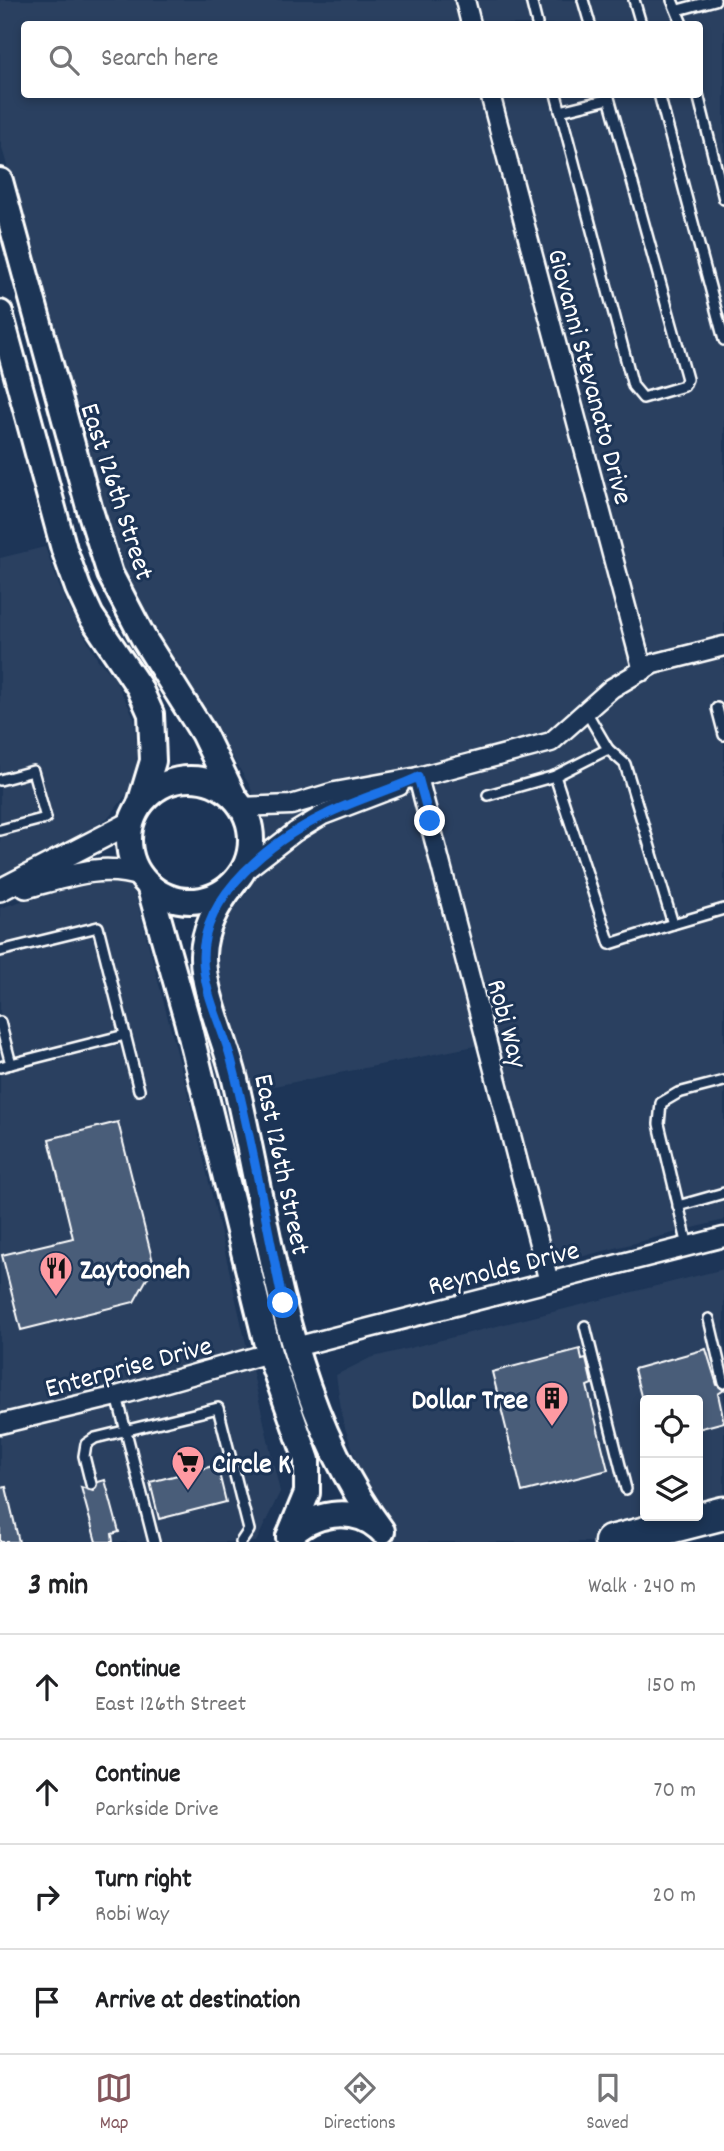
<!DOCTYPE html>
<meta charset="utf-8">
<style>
body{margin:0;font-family:Dekko,sans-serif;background:#f6f6f6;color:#202124}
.controls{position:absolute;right:21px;bottom:21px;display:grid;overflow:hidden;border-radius:7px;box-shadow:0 4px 10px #0003}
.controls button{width:63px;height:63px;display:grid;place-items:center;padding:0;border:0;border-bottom:2px solid #e0e0e0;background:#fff;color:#202124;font:35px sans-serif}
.stop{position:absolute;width:21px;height:21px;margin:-16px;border:5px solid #1a73e8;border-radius:50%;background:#fff}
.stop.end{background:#1a73e8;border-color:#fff;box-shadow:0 2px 7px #0008}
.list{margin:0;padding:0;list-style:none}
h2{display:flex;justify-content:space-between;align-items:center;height:91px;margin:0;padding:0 28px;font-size:30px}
h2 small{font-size:23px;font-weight:400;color:#757577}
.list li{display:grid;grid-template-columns:46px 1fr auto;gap:21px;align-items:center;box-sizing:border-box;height:105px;padding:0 28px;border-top:2px solid #e0e0e0}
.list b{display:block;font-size:26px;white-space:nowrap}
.list p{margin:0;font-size:23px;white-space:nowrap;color:#757577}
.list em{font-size:23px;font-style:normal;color:#757577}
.icon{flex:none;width:38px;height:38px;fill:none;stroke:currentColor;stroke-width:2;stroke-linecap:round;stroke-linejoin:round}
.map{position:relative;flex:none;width:724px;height:1542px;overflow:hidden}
.search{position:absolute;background:#fff;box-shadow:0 4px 10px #0003;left:21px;right:21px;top:21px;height:77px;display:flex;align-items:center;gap:18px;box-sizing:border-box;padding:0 24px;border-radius:7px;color:#757577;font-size:26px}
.sheet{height:511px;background:#fff}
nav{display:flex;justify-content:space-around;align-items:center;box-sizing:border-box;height:98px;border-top:2px solid #e0e0e0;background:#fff;font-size:19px;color:#757577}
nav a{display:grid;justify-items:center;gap:4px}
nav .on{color:#84575d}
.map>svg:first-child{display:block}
.built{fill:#2a4161;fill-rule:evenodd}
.building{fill:#4a5d79;stroke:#fff;stroke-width:2}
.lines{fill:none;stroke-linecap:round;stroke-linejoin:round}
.service-casing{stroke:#fff;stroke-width:14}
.minor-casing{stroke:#fff;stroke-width:23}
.tertiary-casing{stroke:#fff;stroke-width:26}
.secondary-casing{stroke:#fff;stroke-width:30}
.motorway-casing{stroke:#fff;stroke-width:37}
.service{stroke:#1d3557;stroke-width:9}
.minor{stroke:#1d3557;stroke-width:18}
.tertiary{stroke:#1d3557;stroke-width:21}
.secondary{stroke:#1d3557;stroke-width:24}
.motorway{stroke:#1d3557;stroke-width:32}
.route{stroke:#1a73e8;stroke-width:9}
.labels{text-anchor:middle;stroke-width:6;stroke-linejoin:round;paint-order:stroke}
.street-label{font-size:28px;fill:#fff;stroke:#1d3557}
.poi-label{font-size:28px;font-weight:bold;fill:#fff;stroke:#1d3557;text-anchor:start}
</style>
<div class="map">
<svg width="724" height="1542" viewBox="0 0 724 1542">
<rect width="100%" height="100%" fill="#1d3557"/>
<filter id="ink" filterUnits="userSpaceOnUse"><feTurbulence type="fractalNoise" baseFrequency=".0143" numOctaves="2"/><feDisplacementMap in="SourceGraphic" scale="14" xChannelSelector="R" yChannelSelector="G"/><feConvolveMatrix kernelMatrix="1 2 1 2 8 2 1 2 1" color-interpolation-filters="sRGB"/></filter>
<g filter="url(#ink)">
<!-- built -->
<g class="built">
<path d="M0,0H724V1220L557,1263L490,1043L249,1091L236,1050L215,954L224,922L251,887L263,825L250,786L134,596L101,514L0,140ZM24,24H700V94H24Z"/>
<path d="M45,547L63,596L79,626L98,660L113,676L134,717L137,752L135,773L128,792L110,816L52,855L0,874V558Z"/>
<path d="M88,880H121L134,890L194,1117L280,1492L256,1542H0V908Z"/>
<path d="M724,1269V1508L698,1515V1400H645V1516H693L591,1542H385L343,1422L336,1375L370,1358Z"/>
</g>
<!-- building -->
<g class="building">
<path d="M118,1122L154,1266L134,1302L21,1330L2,1255L73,1238L49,1139Z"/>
<path d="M580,1349L582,1360L586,1359L592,1384L587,1386L608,1470L522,1492L492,1372Z"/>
<path d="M706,1349L717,1385L724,1390L718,1394L724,1422L698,1429V1400H642L634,1369Z"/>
<path d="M217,1465L226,1502L159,1519L150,1482Z"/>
<path d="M105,1480L119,1532L112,1534L113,1542H96L81,1487L93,1491L98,1482Z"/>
<path d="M6,1487L19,1542H0V1488Z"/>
</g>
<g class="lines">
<defs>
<g id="service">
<path d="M531,0L537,24"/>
<path d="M583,0L590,24"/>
<path d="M634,0L641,24"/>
<path d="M672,0L682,24"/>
<path d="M678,10L715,0"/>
<path d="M556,94L633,386L643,398L684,386L687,379L608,94"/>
<path d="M659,94L724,340"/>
<path d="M698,94L724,199"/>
<path d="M560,111L609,99"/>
<path d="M717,708L724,735"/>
<path d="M608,749L625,764L673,924L724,909"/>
<path d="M555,776L610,944L673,924"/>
<path d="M0,780L33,771L46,818L0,830"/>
<path d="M488,795L555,776L608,749L587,713"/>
<path d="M0,951L98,927L139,1090"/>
<path d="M0,1022L11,1064L0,1067"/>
<path d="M11,1064L125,1035"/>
<path d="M678,1206L724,1193"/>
<path d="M688,1246L659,1124L661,1103L678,1093L724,1081"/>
<path d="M709,1319L724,1383"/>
<path d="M585,1326L626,1489"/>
<path d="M117,1396L154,1542"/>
<path d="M91,1484L84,1456L86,1444L95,1438L218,1408L249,1530L241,1542"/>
</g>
<g id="minor">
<path d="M465,0L471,24"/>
<path d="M490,94L643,671"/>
<path d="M418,777L549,1282"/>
<path d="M241,807L291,805L335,792L418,777L551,742L612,688L653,664L724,646"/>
<path d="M242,873L295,832L323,815L399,786"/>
<path d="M295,1347L724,1237"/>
<path d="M0,1424L117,1396L269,1353"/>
</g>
<g id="tertiary">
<path d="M26,887C65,877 102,862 141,876"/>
<path d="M0,890L132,822"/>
</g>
<g id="secondary">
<path d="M0,181L89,507L110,574L144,639L203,733L234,797"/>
<path d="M0,313L64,549L78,588L91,616L139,687L151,714L153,761L140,804"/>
<circle cx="190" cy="840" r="61"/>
<path d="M234,883C217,904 204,927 203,955C202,991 228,1046 236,1084C271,1235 286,1402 382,1531"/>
<path d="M149,885L187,1020L269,1353L307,1460V1493L289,1537"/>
<path d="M289,1537C312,1513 352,1505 379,1528"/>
</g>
<path id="motorway" d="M611,1542L724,1513"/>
</defs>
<!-- service casing -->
<use href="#service" class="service-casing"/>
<!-- minor casing -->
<use href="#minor" class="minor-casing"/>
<!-- tertiary casing -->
<use href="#tertiary" class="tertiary-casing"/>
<!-- secondary casing -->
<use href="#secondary" class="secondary-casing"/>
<!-- motorway casing -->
<use href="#motorway" class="motorway-casing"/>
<!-- service -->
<use href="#service" class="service"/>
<!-- minor -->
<use href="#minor" class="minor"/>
<!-- tertiary -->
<use href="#tertiary" class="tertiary"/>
<!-- secondary -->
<use href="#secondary" class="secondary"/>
<!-- motorway -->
<use href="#motorway" class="motorway"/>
</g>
</g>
<g class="lines" filter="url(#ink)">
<!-- route -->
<path class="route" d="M283,1303C266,1222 252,1139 231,1059C222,1026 203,992 203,957C203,894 273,840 325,815C355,800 388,791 418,777L430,821"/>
</g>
<!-- icons -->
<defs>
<symbol id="restaurant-pin" viewBox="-11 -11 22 30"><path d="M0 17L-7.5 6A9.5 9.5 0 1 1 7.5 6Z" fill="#ff9aa2" stroke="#1d3557"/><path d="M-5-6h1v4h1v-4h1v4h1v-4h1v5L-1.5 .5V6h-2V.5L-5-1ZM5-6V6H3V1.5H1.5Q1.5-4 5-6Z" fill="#111"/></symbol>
<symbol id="building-pin" viewBox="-11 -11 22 30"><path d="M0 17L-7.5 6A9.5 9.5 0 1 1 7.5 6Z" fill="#ff9aa2" stroke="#1d3557"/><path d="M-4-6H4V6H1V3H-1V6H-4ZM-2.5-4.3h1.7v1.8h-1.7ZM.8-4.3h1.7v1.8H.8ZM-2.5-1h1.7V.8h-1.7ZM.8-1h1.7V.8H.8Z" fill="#111"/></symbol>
<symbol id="supermarket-pin" viewBox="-11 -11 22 30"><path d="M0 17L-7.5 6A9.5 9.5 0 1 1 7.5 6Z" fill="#ff9aa2" stroke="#1d3557"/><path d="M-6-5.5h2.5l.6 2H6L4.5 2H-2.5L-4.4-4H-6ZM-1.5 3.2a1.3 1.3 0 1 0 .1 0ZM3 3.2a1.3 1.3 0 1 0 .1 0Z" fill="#111"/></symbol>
</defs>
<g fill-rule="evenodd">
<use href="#restaurant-pin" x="37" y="1249" width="38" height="52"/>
<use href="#building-pin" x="533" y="1379" width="38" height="52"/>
<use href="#supermarket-pin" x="169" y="1443" width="38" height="52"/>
</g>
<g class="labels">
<!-- street labels -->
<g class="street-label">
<text transform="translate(592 376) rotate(75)" y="10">Giovanni Stevanato Drive</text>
<text transform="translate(119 491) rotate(72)" y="10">East 126th Street</text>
<text transform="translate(509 1023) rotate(75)" y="10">Robi Way</text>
<text transform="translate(284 1164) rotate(78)" y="10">East 126th Street</text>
<text transform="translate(503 1266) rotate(-14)" y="10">Reynolds Drive</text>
<text transform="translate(128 1365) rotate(-15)" y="10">Enterprise Drive</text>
</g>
<!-- poi labels -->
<g class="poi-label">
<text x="80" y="1278">Zaytooneh</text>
<text x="528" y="1408" text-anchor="end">Dollar Tree</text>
<text x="212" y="1472">Circle K</text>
</g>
</g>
</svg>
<div class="controls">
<button><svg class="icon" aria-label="locate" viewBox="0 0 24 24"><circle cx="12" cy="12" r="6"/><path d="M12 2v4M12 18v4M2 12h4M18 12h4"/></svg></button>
<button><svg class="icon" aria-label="layers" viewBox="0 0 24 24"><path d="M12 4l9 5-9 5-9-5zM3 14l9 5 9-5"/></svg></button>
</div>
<div class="stop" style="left:283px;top:1303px"></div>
<div class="stop end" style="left:430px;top:821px"></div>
<div class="search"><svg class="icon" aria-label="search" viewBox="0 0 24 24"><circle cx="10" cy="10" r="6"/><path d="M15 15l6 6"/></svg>Search here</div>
</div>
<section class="sheet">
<h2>3 min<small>Walk · 240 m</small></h2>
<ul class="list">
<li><svg class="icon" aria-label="ahead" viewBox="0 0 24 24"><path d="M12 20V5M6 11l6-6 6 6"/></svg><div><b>Continue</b><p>East 126th Street</p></div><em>150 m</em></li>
<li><svg class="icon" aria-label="ahead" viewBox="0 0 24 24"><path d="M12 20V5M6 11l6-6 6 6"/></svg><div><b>Continue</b><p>Parkside Drive</p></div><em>70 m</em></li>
<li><svg class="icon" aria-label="right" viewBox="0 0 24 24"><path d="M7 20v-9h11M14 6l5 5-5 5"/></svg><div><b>Turn right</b><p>Robi Way</p></div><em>20 m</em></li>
<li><svg class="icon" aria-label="arrive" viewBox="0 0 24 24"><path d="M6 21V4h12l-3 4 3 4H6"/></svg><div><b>Arrive at destination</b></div></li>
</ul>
</section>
<nav>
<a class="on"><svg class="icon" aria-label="map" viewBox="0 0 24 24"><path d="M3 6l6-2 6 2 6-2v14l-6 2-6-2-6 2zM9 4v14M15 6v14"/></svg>Map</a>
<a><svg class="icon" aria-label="directions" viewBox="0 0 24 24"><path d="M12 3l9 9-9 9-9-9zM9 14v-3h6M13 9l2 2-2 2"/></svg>Directions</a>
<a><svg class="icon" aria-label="saved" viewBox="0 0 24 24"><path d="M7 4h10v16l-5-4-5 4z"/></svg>Saved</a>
</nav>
